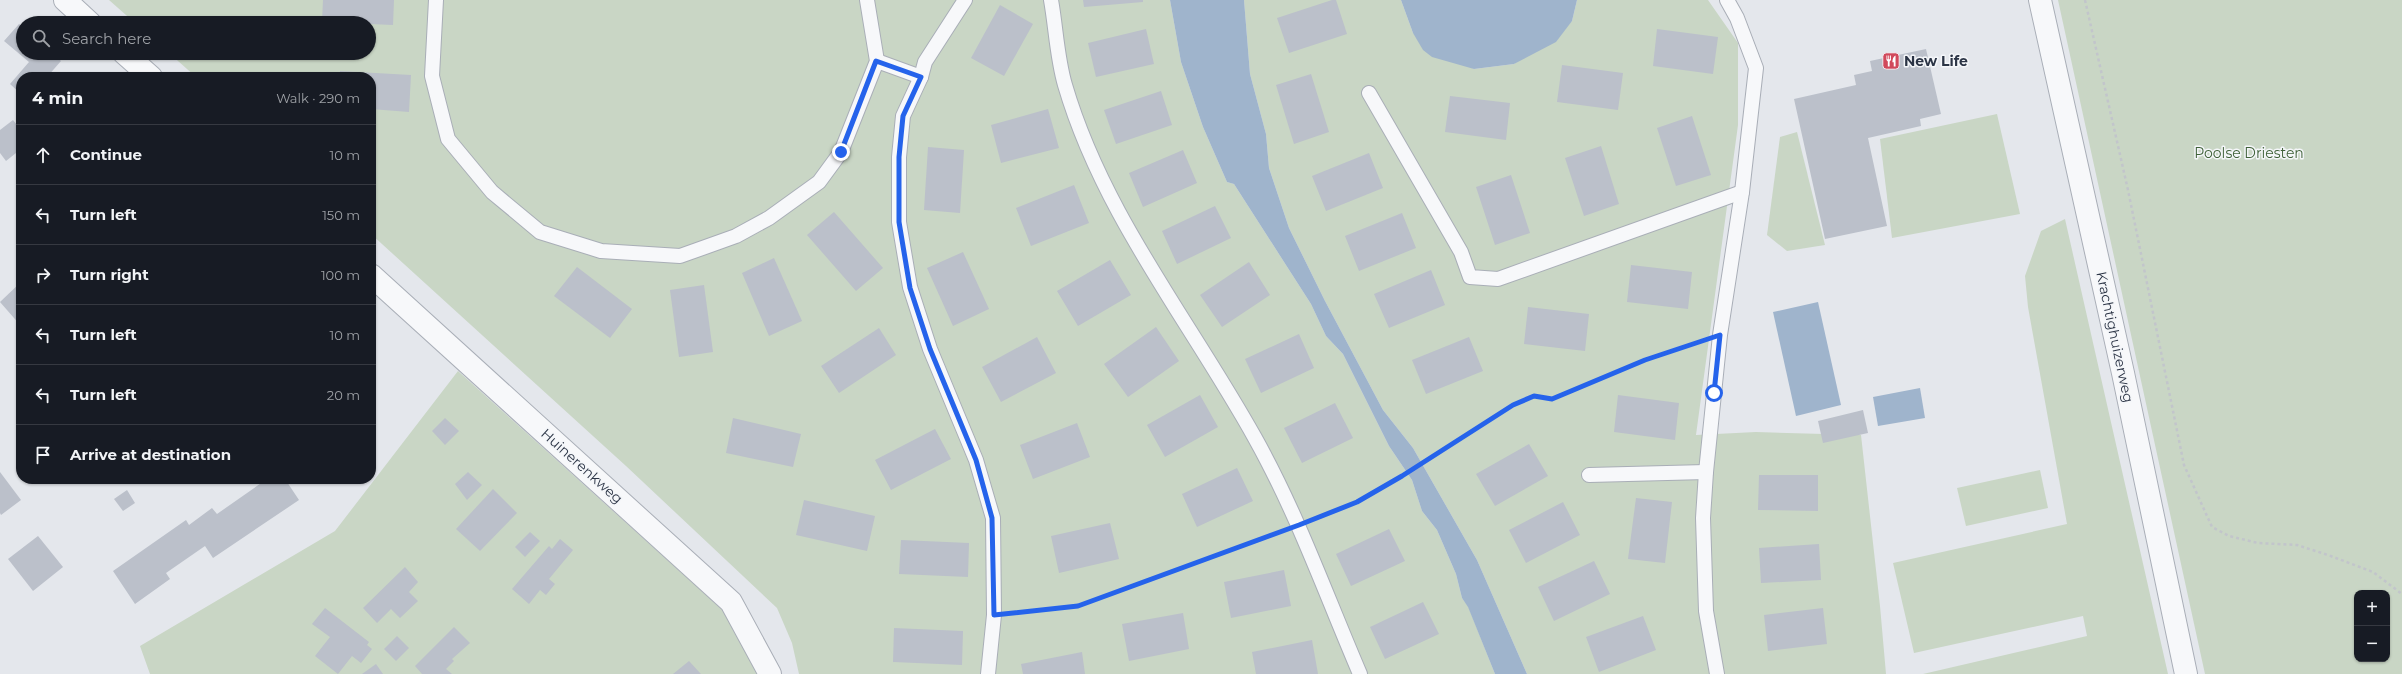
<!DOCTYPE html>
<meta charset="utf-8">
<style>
body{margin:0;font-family:Montserrat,sans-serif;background:#242831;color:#f1f3f6}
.controls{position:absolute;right:12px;bottom:12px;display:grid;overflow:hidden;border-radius:8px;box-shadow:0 1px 3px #0004}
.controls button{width:36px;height:36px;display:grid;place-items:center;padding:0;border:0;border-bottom:1px solid #363941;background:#171b24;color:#f1f3f6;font:20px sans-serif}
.stop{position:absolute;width:12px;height:12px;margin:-9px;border:3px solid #2563eb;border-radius:50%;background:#fff}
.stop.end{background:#2563eb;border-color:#fff;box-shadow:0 1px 4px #0008}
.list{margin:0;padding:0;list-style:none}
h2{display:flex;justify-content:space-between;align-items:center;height:52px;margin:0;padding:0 16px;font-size:17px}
h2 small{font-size:13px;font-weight:400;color:#9ea1a6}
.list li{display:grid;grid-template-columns:26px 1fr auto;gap:12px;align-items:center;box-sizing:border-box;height:60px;padding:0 16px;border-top:1px solid #363941}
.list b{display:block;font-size:15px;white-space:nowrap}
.list em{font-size:13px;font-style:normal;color:#9ea1a6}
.icon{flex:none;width:22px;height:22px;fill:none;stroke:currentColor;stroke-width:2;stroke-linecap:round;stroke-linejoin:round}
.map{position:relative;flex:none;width:2402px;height:674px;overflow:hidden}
.search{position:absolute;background:#171b24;box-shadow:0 1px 3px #0004;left:16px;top:16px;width:360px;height:44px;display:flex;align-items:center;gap:10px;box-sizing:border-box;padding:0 14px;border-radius:22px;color:#9ea1a6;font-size:15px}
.panel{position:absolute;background:#171b24;box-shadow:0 1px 3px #0004;left:16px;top:72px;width:360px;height:412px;border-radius:16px}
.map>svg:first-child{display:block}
.green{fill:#c9d6c5;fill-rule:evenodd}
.water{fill:#9fb4cc}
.building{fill:#bbc0ca}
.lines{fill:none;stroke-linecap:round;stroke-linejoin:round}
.lane-casing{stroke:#a9aeb7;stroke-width:16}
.street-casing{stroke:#a9aeb7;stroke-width:24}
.path{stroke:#c2c5cb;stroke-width:2.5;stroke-dasharray:3 3;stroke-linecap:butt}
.lane{stroke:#f7f8fa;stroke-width:14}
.street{stroke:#f7f8fa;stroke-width:22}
.route{stroke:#2563eb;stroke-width:5}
.labels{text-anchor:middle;stroke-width:3;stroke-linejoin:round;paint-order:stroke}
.poi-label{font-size:14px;font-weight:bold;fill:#2b3445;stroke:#f4f6f9;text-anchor:start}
.park-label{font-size:14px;fill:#3f6138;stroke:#f4f6f9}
.street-label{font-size:14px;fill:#2b3445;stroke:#f4f6f9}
</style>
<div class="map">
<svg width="2402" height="674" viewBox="0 0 2402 674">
<rect width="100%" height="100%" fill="#e4e7ec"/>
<!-- green -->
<g class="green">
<path d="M109,0H1170L1181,62L1203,127L1227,182L1234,184L1311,304L1326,336L1343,354L1389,446L1412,480L1422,511L1437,530L1456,574L1462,598L1468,606L1495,674H799L792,643L777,608L626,466L371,234V77H196L169,53H369V23H135Z"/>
<path d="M1244,0H1401L1413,33L1474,69L1514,64L1572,21L1577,0H1708L1738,43V125L1696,435L1756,432L1861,435L1880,606L1886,674H1527L1477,560L1413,448L1383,410L1325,301L1289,228L1269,168L1266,134L1250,74Z"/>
<path d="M2058,0H2402V674H2205ZM2357,593H2387V659H2357Z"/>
<path d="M1997,114L2020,214L1892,238L1880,139Z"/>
<path d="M1797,132L1825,245L1787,251L1767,235L1780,137Z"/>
<path d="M2065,219L2168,674H1923L2087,636L2083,616L1914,653L1893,563L2067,524L2028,307L2025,276L2041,231Z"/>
<path d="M458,371L747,632L764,674H150L140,646L335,531Z"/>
<path d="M2040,470L2048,508L1966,526L1957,488Z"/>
</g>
<!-- water -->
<g class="water">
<path d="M1170,0H1244L1250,74L1266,134L1269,168L1289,228L1325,301L1383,410L1413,448L1477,560L1527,674H1495L1468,607L1462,598L1456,574L1437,530L1422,511L1412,480L1389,446L1343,354L1326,336L1311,304L1234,184L1227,182L1203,127L1181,62Z"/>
<path d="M1401,0H1577L1572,21L1556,42L1514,64L1474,69L1432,57L1423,50L1413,33Z"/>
<path d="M1818,302L1841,405L1796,416L1773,312Z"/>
<path d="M1920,388L1925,418L1878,426L1873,397Z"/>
</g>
<!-- building -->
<g class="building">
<path d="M323,0H394L393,25L322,22Z"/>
<path d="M1083,0H1143V2L1084,7Z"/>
<path d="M1332,0H1336L1347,34L1289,53L1277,18Z"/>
<path d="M1000,5L1033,24L1004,76L971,58Z"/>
<path d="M19,24L23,27V53H52L61,61L47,77H21V94L10,84L29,62L4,41Z"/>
<path d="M1146,29L1154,64L1096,77L1088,43Z"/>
<path d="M1657,29L1718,37L1713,74L1653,66Z"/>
<path d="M1926,49L1941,114L1920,119L1921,126L1868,138L1887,226L1825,239L1794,99L1856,85L1854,75L1872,71L1870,61Z"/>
<path d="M1562,65L1623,73L1618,110L1557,102Z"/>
<path d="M340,71L411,75L409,112L371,109V77H340Z"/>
<path d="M1311,74L1329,132L1294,144L1276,85Z"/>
<path d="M1161,91L1172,125L1116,144L1104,110Z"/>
<path d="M1450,96L1510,103L1506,140L1445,132Z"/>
<path d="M1048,109L1059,148L1001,163L991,125Z"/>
<path d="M1692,116L1711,175L1676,186L1657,128Z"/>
<path d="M13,120L21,130V149L6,161L0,153V130Z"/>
<path d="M1601,146L1619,204L1584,216L1565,158Z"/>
<path d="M928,147L964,150L960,213L924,210Z"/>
<path d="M1183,150L1197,183L1143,207L1129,173Z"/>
<path d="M1369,153L1383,188L1326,211L1312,176Z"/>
<path d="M1511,175L1530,233L1495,245L1476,187Z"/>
<path d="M1074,185L1089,223L1031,246L1016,208Z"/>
<path d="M1215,206L1231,238L1177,264L1162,231Z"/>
<path d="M834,212L883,268L856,291L807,235Z"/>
<path d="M1402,213L1416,248L1359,271L1345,236Z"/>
<path d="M963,252L989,309L953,326L927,268Z"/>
<path d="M774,258L802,321L769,336L742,273Z"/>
<path d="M1110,260L1131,295L1078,326L1057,291Z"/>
<path d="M1249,262L1270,295L1222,327L1200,295Z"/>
<path d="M1631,265L1692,272L1688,309L1627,302Z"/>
<path d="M577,267L632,309L610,338L554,296Z"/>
<path d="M1431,270L1445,305L1389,328L1374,294Z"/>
<path d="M21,282V326L0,302Z"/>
<path d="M704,285L713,352L679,357L670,290Z"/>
<path d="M1528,307L1589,314L1585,351L1524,344Z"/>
<path d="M1156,327L1179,361L1128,397L1104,364Z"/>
<path d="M879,328L896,355L839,393L821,366Z"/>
<path d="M1299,334L1314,368L1261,393L1245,359Z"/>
<path d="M1037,337L1056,373L1001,402L982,367Z"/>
<path d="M1469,337L1483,371L1426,394L1412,360Z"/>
<path d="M1200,395L1218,427L1165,457L1147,425Z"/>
<path d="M1618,395L1679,403L1675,440L1614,432Z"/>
<path d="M1335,403L1353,438L1302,463L1284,428Z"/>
<path d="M1863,410L1868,433L1823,443L1818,421Z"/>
<path d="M445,418L459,431L445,445L432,431Z"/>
<path d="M733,418L801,434L793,467L726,453Z"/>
<path d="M1077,423L1090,457L1033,479L1020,445Z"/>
<path d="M935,429L951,459L891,490L875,460Z"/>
<path d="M1529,444L1548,476L1495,506L1476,474Z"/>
<path d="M1237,468L1253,501L1197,527L1182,494Z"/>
<path d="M0,472L21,500L1,515L0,513Z"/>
<path d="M468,472L482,485L467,500L455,484Z"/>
<path d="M1759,475H1818V511L1758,510Z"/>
<path d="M267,479H285L299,500L213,558L205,546L166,573L170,579L135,604L113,571L186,520L189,525L212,508L217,514Z"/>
<path d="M493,489L517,513L480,551L456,529Z"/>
<path d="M127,490L135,503L123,511L114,499Z"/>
<path d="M1636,498L1672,502L1665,563L1628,559Z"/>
<path d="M804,500L875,516L867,551L796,535Z"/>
<path d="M1563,502L1580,535L1526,563L1509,530Z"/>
<path d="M1110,523L1119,559L1059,573L1051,536Z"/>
<path d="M1389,529L1405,561L1351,586L1336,554Z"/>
<path d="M530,532L540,541L525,557L515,547Z"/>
<path d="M38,536L63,567L33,591L8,559Z"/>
<path d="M560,539L573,550L549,579L555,584L546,595L540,590L529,604L512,589L549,546L552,549Z"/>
<path d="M901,540L969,543L968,577L899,574Z"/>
<path d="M1819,544L1821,580L1761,583L1759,548Z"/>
<path d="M1594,561L1610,594L1554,621L1538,587Z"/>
<path d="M405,567L418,582L409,592L418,601L400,618L391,609L377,623L363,608Z"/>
<path d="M1284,570L1291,606L1231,618L1224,582Z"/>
<path d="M1423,602L1439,634L1385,659L1370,627Z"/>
<path d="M325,608L369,642L367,645L372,649L361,663L352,656L338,674L315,656L330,637L312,624Z"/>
<path d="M1823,608L1827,644L1768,651L1764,615Z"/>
<path d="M1183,613L1189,649L1129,661L1122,624Z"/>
<path d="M1643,616L1656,650L1599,672L1586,637Z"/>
<path d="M454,627L470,643L452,659L454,661L446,669L452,674H422L415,666Z"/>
<path d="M894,628L963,631L962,665L893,662Z"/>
<path d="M397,636L409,648L396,661L384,649Z"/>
<path d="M1312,640L1318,674H1256L1252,652Z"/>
<path d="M1082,652L1085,674H1023L1021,664Z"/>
<path d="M689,661L701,674H673Z"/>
<path d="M376,664L383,674H362Z"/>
</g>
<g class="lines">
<defs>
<g id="lane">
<path d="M436,0L432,76L448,139L492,192L540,232L601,251L680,256L736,236L769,218L819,182L841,152L877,61L867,0"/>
<path d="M965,0L925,62L921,77L903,116L899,157V222L910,287L930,349L976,460L993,518L994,615L988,674"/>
<path d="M1051,0C1056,28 1057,58 1065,85C1103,215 1190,321 1255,438C1297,513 1326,595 1360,674"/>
<path d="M877,61L921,77"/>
<path d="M1369,93L1461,252L1470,277L1498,279L1742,192"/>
<path d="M1589,475L1706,472"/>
<path d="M1717,674L1706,611L1703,518L1706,472L1720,335L1742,192L1756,68L1737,18L1727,0"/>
</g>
<g id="street">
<path d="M65,0L90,23"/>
<path d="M2040,0L2123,373L2186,674"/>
<path d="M124,53L151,77"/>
<path d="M371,275L731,602L770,674"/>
</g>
</defs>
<!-- lane casing -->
<use href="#lane" class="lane-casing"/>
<!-- street casing -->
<use href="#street" class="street-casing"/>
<!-- path -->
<g class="path">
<path d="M2085,0L2128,190L2184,465L2212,527L2229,536L2258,543L2297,545L2328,555L2373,572L2402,594"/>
<path d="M1322,516L1357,502L1402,476L1513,405L1534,396L1552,399L1645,360L1692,344"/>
<path d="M1020,612L1078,606L1274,534"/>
</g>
<!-- lane -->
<use href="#lane" class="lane"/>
<!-- street -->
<use href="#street" class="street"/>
</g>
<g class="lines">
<!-- route -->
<path class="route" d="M841,152L876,61L921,77L903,116L899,157V222L910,288L930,349L976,460L992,518L994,615L1078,606L1299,525L1357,502L1402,476L1513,405L1534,396L1552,399L1645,360L1720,335L1714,393"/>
</g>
<!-- icons -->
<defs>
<symbol id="restaurant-square" viewBox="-11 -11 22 22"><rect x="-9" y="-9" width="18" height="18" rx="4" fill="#d1495b" stroke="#f4f6f9"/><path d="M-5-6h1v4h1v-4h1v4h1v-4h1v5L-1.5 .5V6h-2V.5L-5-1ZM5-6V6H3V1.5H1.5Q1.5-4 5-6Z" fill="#fff"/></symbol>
</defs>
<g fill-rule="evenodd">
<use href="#restaurant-square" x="1881" y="51" width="20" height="20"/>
</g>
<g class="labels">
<!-- poi labels -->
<g class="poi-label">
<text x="1904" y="66">New Life</text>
</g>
<!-- park labels -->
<g class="park-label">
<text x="2249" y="158">Poolse Driesten</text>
</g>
<!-- street labels -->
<g class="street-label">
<text transform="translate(2115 337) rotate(78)" y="5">Krachtighuizerweg</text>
<text transform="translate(582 466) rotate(42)" y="5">Huinerenkweg</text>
</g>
</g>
</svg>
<div class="controls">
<button>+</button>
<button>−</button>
</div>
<div class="stop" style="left:1714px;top:393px"></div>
<div class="stop end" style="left:841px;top:152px"></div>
<div class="search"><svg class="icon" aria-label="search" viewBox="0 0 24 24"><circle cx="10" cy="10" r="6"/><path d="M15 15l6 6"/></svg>Search here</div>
<section class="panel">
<h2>4 min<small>Walk · 290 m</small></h2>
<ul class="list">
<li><svg class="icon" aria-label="ahead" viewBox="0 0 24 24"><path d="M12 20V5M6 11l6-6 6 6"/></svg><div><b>Continue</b></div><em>10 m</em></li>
<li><svg class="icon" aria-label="left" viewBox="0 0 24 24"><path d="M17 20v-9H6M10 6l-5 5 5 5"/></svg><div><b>Turn left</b></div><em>150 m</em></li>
<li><svg class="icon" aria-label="right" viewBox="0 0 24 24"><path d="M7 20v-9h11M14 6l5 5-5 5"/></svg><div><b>Turn right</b></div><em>100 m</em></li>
<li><svg class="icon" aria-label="left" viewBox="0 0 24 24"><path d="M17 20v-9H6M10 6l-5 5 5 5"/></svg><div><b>Turn left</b></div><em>10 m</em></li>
<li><svg class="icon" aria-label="left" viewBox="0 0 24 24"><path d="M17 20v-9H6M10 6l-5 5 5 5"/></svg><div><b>Turn left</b></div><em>20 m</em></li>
<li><svg class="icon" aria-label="arrive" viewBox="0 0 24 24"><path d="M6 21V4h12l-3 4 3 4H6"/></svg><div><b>Arrive at destination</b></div></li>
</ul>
</section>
</div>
